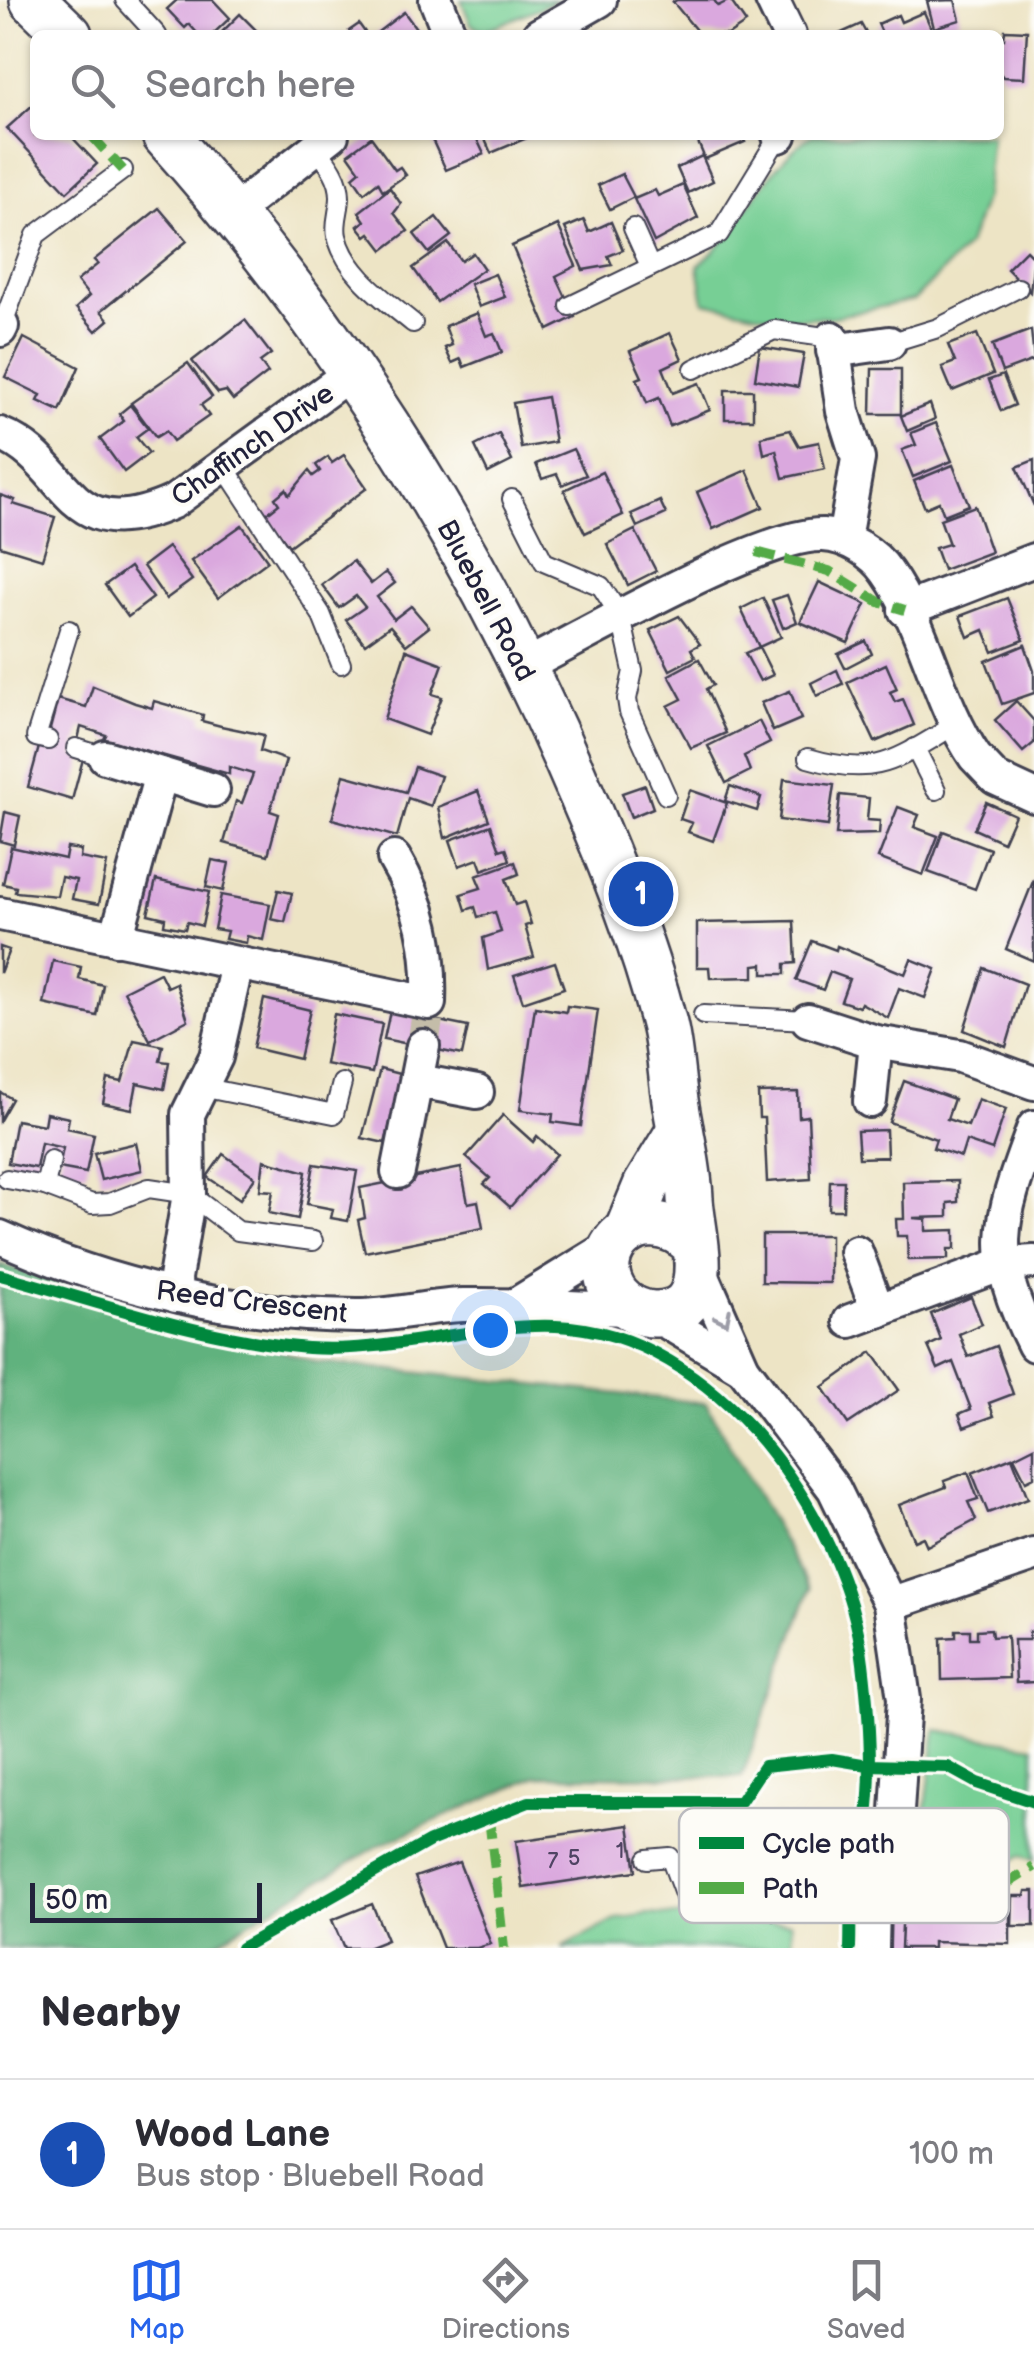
<!DOCTYPE html>
<meta charset="utf-8">
<style>
body{margin:0;font-family:"Balsamiq Sans",sans-serif;background:#f2f2f3;color:#2b2b33}
.scale{position:absolute;left:30px;bottom:25px;width:232px;box-sizing:border-box;padding-left:10px;border:5px solid #22223b;border-top:0;font-size:28px;line-height:35px;white-space:nowrap;color:#22223b;-webkit-text-stroke:8px #fdfcf7;paint-order:stroke}
.you{position:absolute;left:490px;top:1330px;width:35px;height:35px;margin:-25px;border:8px solid #fff;border-radius:50%;background:#1a73e8;box-shadow:0 0 0 15px #1a73e833}
.badge{display:grid;place-items:center;width:65px;height:65px;border-radius:50%;background:#2563eb;color:#fff;font-size:32px;font-weight:700}
.pin{position:absolute;translate:-50% -50%;border:5px solid #fff;box-shadow:0 2px 10px #0006}
.list{margin:0;padding:0;list-style:none}
h2{display:flex;justify-content:space-between;align-items:center;height:130px;margin:0;padding:0 40px;font-size:42px}
h2 small{font-size:32px;font-weight:400;color:#7c7c81}
.list li{display:grid;grid-template-columns:65px 1fr auto;gap:30px;align-items:center;box-sizing:border-box;height:150px;padding:0 40px;border-top:2px solid #e1e1e2}
.list b{display:block;font-size:38px;white-space:nowrap}
.list p{margin:0;font-size:32px;white-space:nowrap;color:#7c7c81}
.list em{font-size:32px;font-style:normal;color:#7c7c81}
.icon{flex:none;width:55px;height:55px;fill:none;stroke:currentColor;stroke-width:2;stroke-linecap:round;stroke-linejoin:round}
.map{position:relative;flex:none;width:1034px;height:1948px;overflow:hidden}
.search{position:absolute;background:#fff;box-shadow:0 2px 8px #0004;left:30px;right:30px;top:30px;height:110px;display:flex;align-items:center;gap:25px;box-sizing:border-box;padding:0 35px;border-radius:15px;color:#7c7c81;font-size:38px}
.sheet{height:280px;background:#fff}
nav{display:flex;justify-content:space-around;align-items:center;box-sizing:border-box;height:140px;border-top:2px solid #e1e1e2;background:#fff;font-size:28px;color:#7c7c81}
nav a{display:grid;justify-items:center;gap:5px}
nav .on{color:#2563eb}
.map>svg:first-child{display:block}
.green{fill:#77cf95;stroke:#4c7868;stroke-width:2.5}
.forest{fill:#61b27e;stroke:#426a5c;stroke-width:2.5}
.building{fill:#daa8de}
.lines{fill:none;stroke-linecap:round;stroke-linejoin:round}
.street-tunnel{stroke:#c4bda9;stroke-width:32;stroke-dasharray:32 16;stroke-linecap:butt}
.lane-casing{stroke:#403f50;stroke-width:22}
.street-casing{stroke:#403f50;stroke-width:38}
.secondary-casing{stroke:#403f50;stroke-width:50}
.lane{stroke:#fff;stroke-width:18}
.street{stroke:#fff;stroke-width:32}
.secondary{stroke:#fff;stroke-width:45}
.quiet{stroke:#53aa46;stroke-width:10;stroke-dasharray:20 10;stroke-linecap:butt}
.cycleway-casing{stroke:#fdfcf7;stroke-width:19}
.cycleway{stroke:#00873e;stroke-width:12}
.oneway{stroke:#9c9ca7}
.labels{text-anchor:middle;stroke-width:8;stroke-linejoin:round;paint-order:stroke}
.number-label{font-size:22px;fill:#504464}
.street-label{font-size:28px;fill:#22223b;stroke:#fdfcf7}
.key{fill:#fdfcf7;stroke:#bbbbbf;stroke-width:2.5}
.key-label{font-size:28px;fill:#22223b}
</style>
<div class="map">
<svg width="1034" height="1948" viewBox="0 0 1034 1948">
<rect width="100%" height="100%" fill="#fdfcf7"/>
<filter id="ink" filterUnits="userSpaceOnUse"><feTurbulence type="fractalNoise" baseFrequency=".01" numOctaves="2"/><feDisplacementMap in="SourceGraphic" scale="20" xChannelSelector="R" yChannelSelector="G"/><feConvolveMatrix kernelMatrix="1 2 1 2 8 2 1 2 1" color-interpolation-filters="sRGB"/></filter>
<filter id="wash" filterUnits="userSpaceOnUse"><feTurbulence type="fractalNoise" baseFrequency=".0048" numOctaves="4" result="noise"/><feDisplacementMap in="SourceGraphic" scale="40" xChannelSelector="R" yChannelSelector="G"/><feGaussianBlur stdDeviation="2.25" result="paint"/><feColorMatrix in="noise" values="0 0 0 0 0 0 0 0 0 0 0 0 0 0 0 0 0 1.4 0 .05"/><feComposite in="paint" operator="in"/></filter>
<g filter="url(#wash)">
<rect width="100%" height="100%" fill="#ede4c5"/>
<!-- green -->
<g class="green">
<path d="M461,0H558L484,31L471,24Z"/>
<path d="M812,135H991L985,196L968,245L914,300L833,317L784,319L704,302L698,266C742,230 764,166 812,135Z"/>
<path d="M936,1730L1034,1746V1860L1021,1856L976,1879L920,1852Z"/>
<path d="M647,1914L791,1922L793,1948H562L618,1919Z"/>
</g>
<!-- forest -->
<path class="forest" d="M0,1264L317,1362L706,1403L810,1589L742,1777L537,1776L380,1845L205,1948H0Z"/>
<g id="blocks">
<!-- building -->
<g class="building">
<path d="M177,0H213L230,18L212,35H199L189,24L185,28L167,9Z"/>
<path d="M677,0H714L718,6L730,0L746,23L728,35H700L673,2Z"/>
<path d="M955,0L960,20L934,28L927,1Z"/>
<path d="M404,12L421,35H374Z"/>
<path d="M924,12L934,35H883L878,24L898,15L901,22Z"/>
<path d="M240,14L259,33L257,35L222,32Z"/>
<path d="M359,24L367,35H351L349,31Z"/>
<path d="M861,24L867,35H837Z"/>
<path d="M1005,30L1027,31L1024,78L1003,77L999,72V38L1004,39Z"/>
<path d="M35,103V135H70L97,164L67,192L7,128Z"/>
<path d="M430,135H475L484,154L446,170Z"/>
<path d="M483,135H534L491,153Z"/>
<path d="M695,135H741L745,142L705,159Z"/>
<path d="M371,137L395,170L400,167L406,175L383,191L378,182L364,193L353,177L360,171L348,154Z"/>
<path d="M702,156L713,181L688,193L677,168Z"/>
<path d="M622,174L634,197L610,209L598,185Z"/>
<path d="M683,185L698,218L654,242L634,199L655,190L658,196Z"/>
<path d="M390,188L401,204L394,213L408,231L383,250L370,233L366,236L358,226L365,221L359,212Z"/>
<path d="M159,208L187,241L101,311L109,320L96,331L76,308L89,296L77,281L98,264L94,260Z"/>
<path d="M436,217L451,236L429,253L414,234Z"/>
<path d="M584,220L589,232L611,222L623,250L608,256L612,265L583,270L565,228Z"/>
<path d="M558,225L576,266L556,276L575,317L548,330L512,246Z"/>
<path d="M448,243L461,261L473,253L484,269L437,302L413,268Z"/>
<path d="M1026,250L1034,258L1030,292L1007,269Z"/>
<path d="M495,274L505,297L479,307L470,284Z"/>
<path d="M477,313L486,336L494,333L502,352L464,367L461,359L452,363L445,348L452,345L445,326Z"/>
<path d="M245,320L271,354L260,362L268,373L233,400L226,391L218,393L192,361Z"/>
<path d="M1031,330L1034,360L1002,372L992,345Z"/>
<path d="M670,333L682,359L663,368L673,393L699,383L710,410L670,426L659,398L647,403L637,379L642,377L630,351Z"/>
<path d="M977,334L993,374L952,391L942,367L955,362L948,345Z"/>
<path d="M24,338L79,367L60,411L38,401L41,395L5,377Z"/>
<path d="M760,347L804,354L798,387L755,379Z"/>
<path d="M188,363L212,397L201,405L209,416L173,441L166,431L156,437L131,403Z"/>
<path d="M872,369H901V414H871Z"/>
<path d="M1003,375L1015,405L1001,411L989,380Z"/>
<rect x="725" y="390" width="28" height="29"/>
<path d="M547,397L555,442L521,448L513,403Z"/>
<path d="M930,404L935,419L907,431L901,416Z"/>
<path d="M130,405L148,428L136,437L149,453L124,472L100,439L124,421L119,414Z"/>
<path d="M936,423L952,461L913,477L902,450L916,445L911,433Z"/>
<path d="M790,430L799,446L819,442L825,469L783,478L776,450L764,454L761,437Z"/>
<path d="M499,434L512,461L488,473L475,446Z"/>
<path d="M573,449L586,475L562,485L557,474L542,479L536,464Z"/>
<path d="M344,455L367,488L289,546L265,515L279,504L275,498L286,489L289,495L309,471L313,476L320,471L316,465L328,457L332,463Z"/>
<path d="M1034,460V506L1017,467Z"/>
<path d="M953,465L969,505L944,515L939,502L925,508L914,481Z"/>
<path d="M747,470L763,507L713,529L697,492Z"/>
<path d="M602,472L623,515L585,533L564,490Z"/>
<path d="M0,495L15,500L13,504L55,517L42,559L0,546Z"/>
<path d="M660,501L666,514L637,527L631,514Z"/>
<path d="M975,506L991,552L943,570L935,548L949,544L940,519Z"/>
<path d="M242,525L268,561L218,598L191,561Z"/>
<path d="M635,530L656,571L628,585L607,544Z"/>
<path d="M168,547L192,580L166,599L143,566Z"/>
<path d="M353,561L371,584L386,572L395,583L377,597L394,619L411,606L429,627L406,645L390,626L365,644L346,620L365,607L356,596L339,608L322,585Z"/>
<path d="M130,567L153,598L128,617L105,585Z"/>
<path d="M819,582L866,604L848,643L800,622Z"/>
<path d="M787,595L797,622L783,628L772,600Z"/>
<path d="M763,598L781,637L759,647L741,609Z"/>
<path d="M1007,598L1024,640L993,652L984,630L968,637L960,616Z"/>
<path d="M679,616L700,644L691,649L695,657L670,670L650,630Z"/>
<path d="M866,641L872,654L845,668L838,654Z"/>
<path d="M1025,645L1034,671V693L1002,704L986,661Z"/>
<path d="M759,647L773,675L760,681L745,653Z"/>
<path d="M406,650L443,664L432,694L442,697L427,735L384,719Z"/>
<path d="M699,659L713,685L706,689L726,733L691,748L668,706L682,699L669,675Z"/>
<path d="M886,664L897,689L890,692L895,702L903,699L914,725L875,742L847,682Z"/>
<path d="M837,670L843,684L817,696L811,683Z"/>
<path d="M93,686L135,703L152,708L154,701L203,715L202,721L221,726L264,735L260,751L286,760L270,811L279,814L268,855L224,843L236,801L242,803L253,774L229,767V774L104,739L106,735L81,727L74,756L83,759L72,800L28,787L39,747L45,748L58,699L86,707Z"/>
<path d="M790,691L801,719L773,731L761,703Z"/>
<path d="M1016,701L1034,721V743L1023,752L995,720Z"/>
<path d="M759,721L770,743L744,756L750,771L726,783L708,746Z"/>
<path d="M415,767L441,776L431,806L408,798L397,837L332,819L344,775L406,792Z"/>
<path d="M784,779L834,785L828,826L779,820Z"/>
<path d="M645,785L653,808L631,817L622,793Z"/>
<path d="M730,786L761,797L757,811L725,801Z"/>
<path d="M690,790L727,803L713,841L688,832L692,823L680,819Z"/>
<path d="M478,791L489,820L445,838L438,807Z"/>
<path d="M840,795L869,798L867,820L880,821L879,834L836,835Z"/>
<path d="M986,802L1015,815L1003,842L974,829Z"/>
<path d="M898,807L919,815L914,827L938,836L923,875L878,858Z"/>
<path d="M5,812L20,816L14,845L0,841Z"/>
<path d="M491,825L500,850L506,848L510,860L482,870L478,859L459,866L450,840Z"/>
<path d="M943,831L990,849L975,889L928,872Z"/>
<path d="M11,847L65,859L67,848L81,850L80,858L107,863L99,904L72,899L76,880L61,877L57,896L15,892L16,887L3,884Z"/>
<path d="M212,860L229,863L223,891L206,887Z"/>
<path d="M515,862L519,874L506,879L515,905L524,902L531,924L525,926L534,957L488,970L483,938L501,932L495,912L478,917L475,907L466,910L461,894L481,888L476,876Z"/>
<path d="M1034,879V961L1006,949Z"/>
<path d="M156,880L209,892L202,926L187,922L185,929L164,925L165,918L148,914Z"/>
<path d="M278,890L292,893L285,922L271,919Z"/>
<path d="M221,895L270,904L263,940L247,936L246,943L225,939L227,931L214,929Z"/>
<path d="M794,921L796,963L785,964V974H763V964L754,965V977L710,978L709,967H697V923Z"/>
<path d="M812,941L836,950L837,946L905,974L911,959L936,969L925,998L899,988L888,1018L861,1003L859,1007L841,1001L849,979L830,972L823,990L796,980Z"/>
<path d="M0,947L9,950L0,973Z"/>
<path d="M53,961L81,967L79,979L103,985L97,1016L44,1004Z"/>
<path d="M555,962L564,988L523,1002L514,975Z"/>
<path d="M984,968L1025,984L1006,1047L964,1030Z"/>
<path d="M160,973L167,987L176,983L188,1020L150,1040L124,991Z"/>
<path d="M264,999L310,1010L299,1059L253,1048Z"/>
<path d="M567,1006L598,1010L581,1126L552,1122L553,1114L520,1110L535,1007L566,1012Z"/>
<path d="M390,1011L468,1027L462,1055L384,1039Z"/>
<path d="M334,1014L382,1024L372,1073L325,1064Z"/>
<path d="M134,1040L163,1046L160,1061L169,1062L164,1089L137,1083L132,1109L103,1103L108,1079L122,1082Z"/>
<path d="M380,1069L403,1075L385,1143L362,1138Z"/>
<path d="M904,1081L954,1099L947,1119L968,1126L978,1099L1006,1109L992,1150L966,1141L961,1157L933,1148L936,1139L889,1122Z"/>
<path d="M0,1092L12,1099L0,1120Z"/>
<path d="M798,1092L799,1117L808,1116L811,1179L767,1182L764,1118H759L758,1093Z"/>
<path d="M46,1113L69,1118L67,1128L94,1134L86,1173L59,1168L63,1148L41,1143L36,1168L8,1163L16,1120L44,1125Z"/>
<path d="M503,1115L533,1142L537,1136L557,1154L510,1207L484,1184L490,1178L466,1157Z"/>
<path d="M886,1130L887,1157L859,1158L857,1131Z"/>
<path d="M136,1143L142,1170L101,1180L94,1153Z"/>
<path d="M223,1154L255,1177L240,1199L207,1177Z"/>
<path d="M264,1160L306,1172L298,1219L269,1213L273,1191L260,1190Z"/>
<path d="M314,1164L357,1171L348,1221L331,1218L333,1209L307,1204Z"/>
<path d="M461,1168L468,1203L478,1201L483,1228L365,1252L358,1220L365,1218L360,1188Z"/>
<path d="M830,1181H844L843,1210H829Z"/>
<path d="M958,1181V1202L948,1203V1217L913,1218L926,1219V1231L955,1230V1249H948V1259L908,1260L907,1236H897L896,1219H904L903,1182Z"/>
<path d="M762,1235H830V1283L762,1282Z"/>
<path d="M971,1297L982,1324L959,1334L968,1357L996,1346L1013,1394L989,1403L994,1416L964,1427L959,1414L971,1409L953,1362L938,1369L928,1346L941,1340L931,1314Z"/>
<path d="M872,1352L899,1390L848,1424L823,1387Z"/>
<path d="M1034,1447V1477L1026,1481L1014,1457Z"/>
<path d="M1012,1457L1028,1498L988,1513L972,1473Z"/>
<path d="M968,1472L978,1499L968,1502L976,1520L927,1546L923,1537L914,1541L899,1505L946,1487L944,1481Z"/>
<path d="M991,1629L992,1637L1007,1636L1009,1678L942,1680L941,1638L956,1637V1630H970V1638H977V1630Z"/>
<path d="M1029,1632H1034V1682L1016,1683L1014,1640H1029Z"/>
<path d="M629,1825L636,1871L523,1888L516,1841Z"/>
<path d="M459,1862L491,1944L477,1948H443L415,1877Z"/>
<path d="M1026,1891H1034V1926H1012L1013,1896H1025Z"/>
<path d="M903,1903L1010,1910V1944L933,1942V1948H901Z"/>
<path d="M372,1904L387,1940L367,1948H344L332,1920Z"/>
</g>
</g>
</g>
<g filter="url(#ink)">
<use href="#blocks" fill-opacity="0" stroke="#403f50" stroke-width="2.5"/>
<g class="lines">
<!-- street-tunnel -->
<path class="street-tunnel" d="M423,1046L427,1019"/>
<defs>
<g id="lane">
<path d="M125,0L157,35"/>
<path d="M312,143C325,160 340,175 340,197C340,210 334,223 337,236C346,274 385,300 413,323"/>
<path d="M633,228L650,266"/>
<path d="M570,306L719,234L779,136"/>
<path d="M2,326L36,235L123,170"/>
<path d="M889,343L938,328L1018,288"/>
<path d="M694,369L774,330L832,338"/>
<path d="M223,465L321,614L341,664"/>
<path d="M512,499L544,562L601,586L621,617L633,671L627,699L629,712L666,795"/>
<path d="M48,740L36,737L69,630"/>
<path d="M76,748L105,757"/>
<path d="M915,748L936,790"/>
<path d="M808,758C879,779 896,759 957,724"/>
<path d="M703,1015L808,1020"/>
<path d="M201,1087L334,1114L342,1083"/>
<path d="M7,1179L45,1186L92,1204L110,1203L149,1188L189,1194L238,1231L313,1241"/>
<path d="M45,1186L51,1160"/>
<path d="M647,1859L670,1857L688,1905L744,1909"/>
<path d="M776,1910L811,1903L873,1905"/>
</g>
<g id="street">
<path d="M436,0L450,35"/>
<path d="M772,0L789,35"/>
<path d="M539,35L600,0"/>
<path d="M779,136L780,135"/>
<path d="M231,214L332,135"/>
<path d="M0,330L2,326"/>
<path d="M832,338L843,411L858,459L844,539"/>
<path d="M833,351L889,343"/>
<path d="M0,434C72,463 64,551 173,502L352,372"/>
<path d="M905,610L1034,560"/>
<path d="M525,666C587,635 762,533 823,535C847,536 874,553 887,572C926,627 937,701 975,757L995,778L1034,796"/>
<path d="M105,757L213,790"/>
<path d="M0,914L429,1003C431,949 422,904 394,858"/>
<path d="M116,939L161,774"/>
<path d="M808,1020L876,1042L960,1056L1034,1083"/>
<path d="M418,1081L477,1092"/>
<path d="M870,1101L876,1042"/>
<path d="M1034,1127C1000,1220 986,1251 1034,1345"/>
<path d="M398,1172L423,1046"/>
<path d="M0,1237C110,1287 235,1315 357,1316C392,1316 428,1306 463,1305C519,1304 576,1308 632,1309"/>
<path d="M856,1252L878,1311"/>
<path d="M700,1270L743,1368L834,1489L890,1604L904,1699L895,1843L890,1866L873,1905L872,1948"/>
<path d="M176,1296L175,1278L189,1194L188,1114L216,1057L237,964"/>
<path d="M512,1307L616,1243"/>
<path d="M655,1315L743,1368"/>
<path d="M850,1321L1003,1264L1034,1262"/>
<path d="M890,1604L1034,1555"/>
</g>
<g id="secondary">
<path d="M33,0L69,35"/>
<path d="M165,135C337,327 476,547 577,784C611,862 643,942 664,1024C670,1048 671,1075 675,1100C680,1133 689,1166 690,1199C692,1236 718,1312 657,1314C642,1315 626,1307 617,1296C583,1252 641,1195 693,1243"/>
<path d="M627,1232L646,1186L680,1130"/>
</g>
</defs>
<!-- lane casing -->
<use href="#lane" class="lane-casing"/>
<!-- street casing -->
<use href="#street" class="street-casing"/>
<!-- secondary casing -->
<use href="#secondary" class="secondary-casing"/>
<!-- lane -->
<use href="#lane" class="lane"/>
<!-- street -->
<use href="#street" class="street"/>
<!-- secondary -->
<use href="#secondary" class="secondary"/>
<!-- quiet -->
<g class="quiet">
<path d="M91,135L123,170"/>
<path d="M756,552L829,571L879,602L905,610"/>
<path d="M740,1802C756,1856 799,1845 804,1905"/>
<path d="M489,1818L504,1948"/>
<path d="M890,1866L970,1891L997,1890L1034,1867"/>
</g>
<defs>
<g id="cycleway">
<path d="M0,1275C101,1302 204,1340 308,1348C391,1354 474,1323 556,1326C715,1332 847,1517 863,1663C869,1713 874,1772 866,1822C864,1834 856,1845 854,1857C849,1887 851,1918 850,1948"/>
<path d="M241,1948L430,1841L529,1802H740L764,1766L832,1759L868,1765L948,1767L977,1783L1034,1802"/>
</g>
</defs>
<!-- cycleway casing -->
<use href="#cycleway" class="cycleway-casing"/>
<!-- cycleway -->
<use href="#cycleway" class="cycleway"/>
</g>
<!-- one-way arrows -->
<defs><path id="oneway-chevron" d="M-2-3.5L2.5 0L-2 3.5" fill="none" stroke-width="1.6" stroke-linecap="round" stroke-linejoin="round" transform="scale(2.5)"/></defs>
<use class="oneway" href="#oneway-chevron" transform="translate(724 1318) rotate(64)"/>
</g>
<g class="labels">
<!-- number labels -->
<g class="number-label">
<text x="620" y="1858">1</text>
<text x="574" y="1865">5</text>
<text x="553" y="1868">7</text>
</g>
<!-- street labels -->
<g class="street-label">
<text transform="translate(252 444) rotate(-35)" y="10">Chaffinch Drive</text>
<text transform="translate(487 600) rotate(62)" y="10">Bluebell Road</text>
<text transform="translate(252 1301) rotate(7)" y="10">Reed Crescent</text>
</g>
</g>
<!-- legend -->
<rect x="679" y="1808" width="330" height="115" rx="15" class="key"/>
<rect x="699" y="1837" width="45" height="12" fill="#00873e"/>
<rect x="699" y="1882" width="45" height="12" fill="#53aa46"/>
<g class="key-label">
<text x="762" y="1853">Cycle path</text>
<text x="762" y="1898">Path</text>
</g>
</svg>
<div class="scale">50 m</div>
<div class="you"></div>
<div class="pin badge" style="left:641px;top:894px;background:#1a4fb4">1</div>
<div class="search"><svg class="icon" aria-label="search" viewBox="0 0 24 24"><circle cx="10" cy="10" r="6"/><path d="M15 15l6 6"/></svg>Search here</div>
</div>
<section class="sheet">
<h2>Nearby<small></small></h2>
<ul class="list">
<li><span class="badge" style="background:#1a4fb4">1</span><div><b>Wood Lane</b><p>Bus stop · Bluebell Road</p></div><em>100 m</em></li>
</ul>
</section>
<nav>
<a class="on"><svg class="icon" aria-label="map" viewBox="0 0 24 24"><path d="M3 6l6-2 6 2 6-2v14l-6 2-6-2-6 2zM9 4v14M15 6v14"/></svg>Map</a>
<a><svg class="icon" aria-label="directions" viewBox="0 0 24 24"><path d="M12 3l9 9-9 9-9-9zM9 14v-3h6M13 9l2 2-2 2"/></svg>Directions</a>
<a><svg class="icon" aria-label="saved" viewBox="0 0 24 24"><path d="M7 4h10v16l-5-4-5 4z"/></svg>Saved</a>
</nav>
